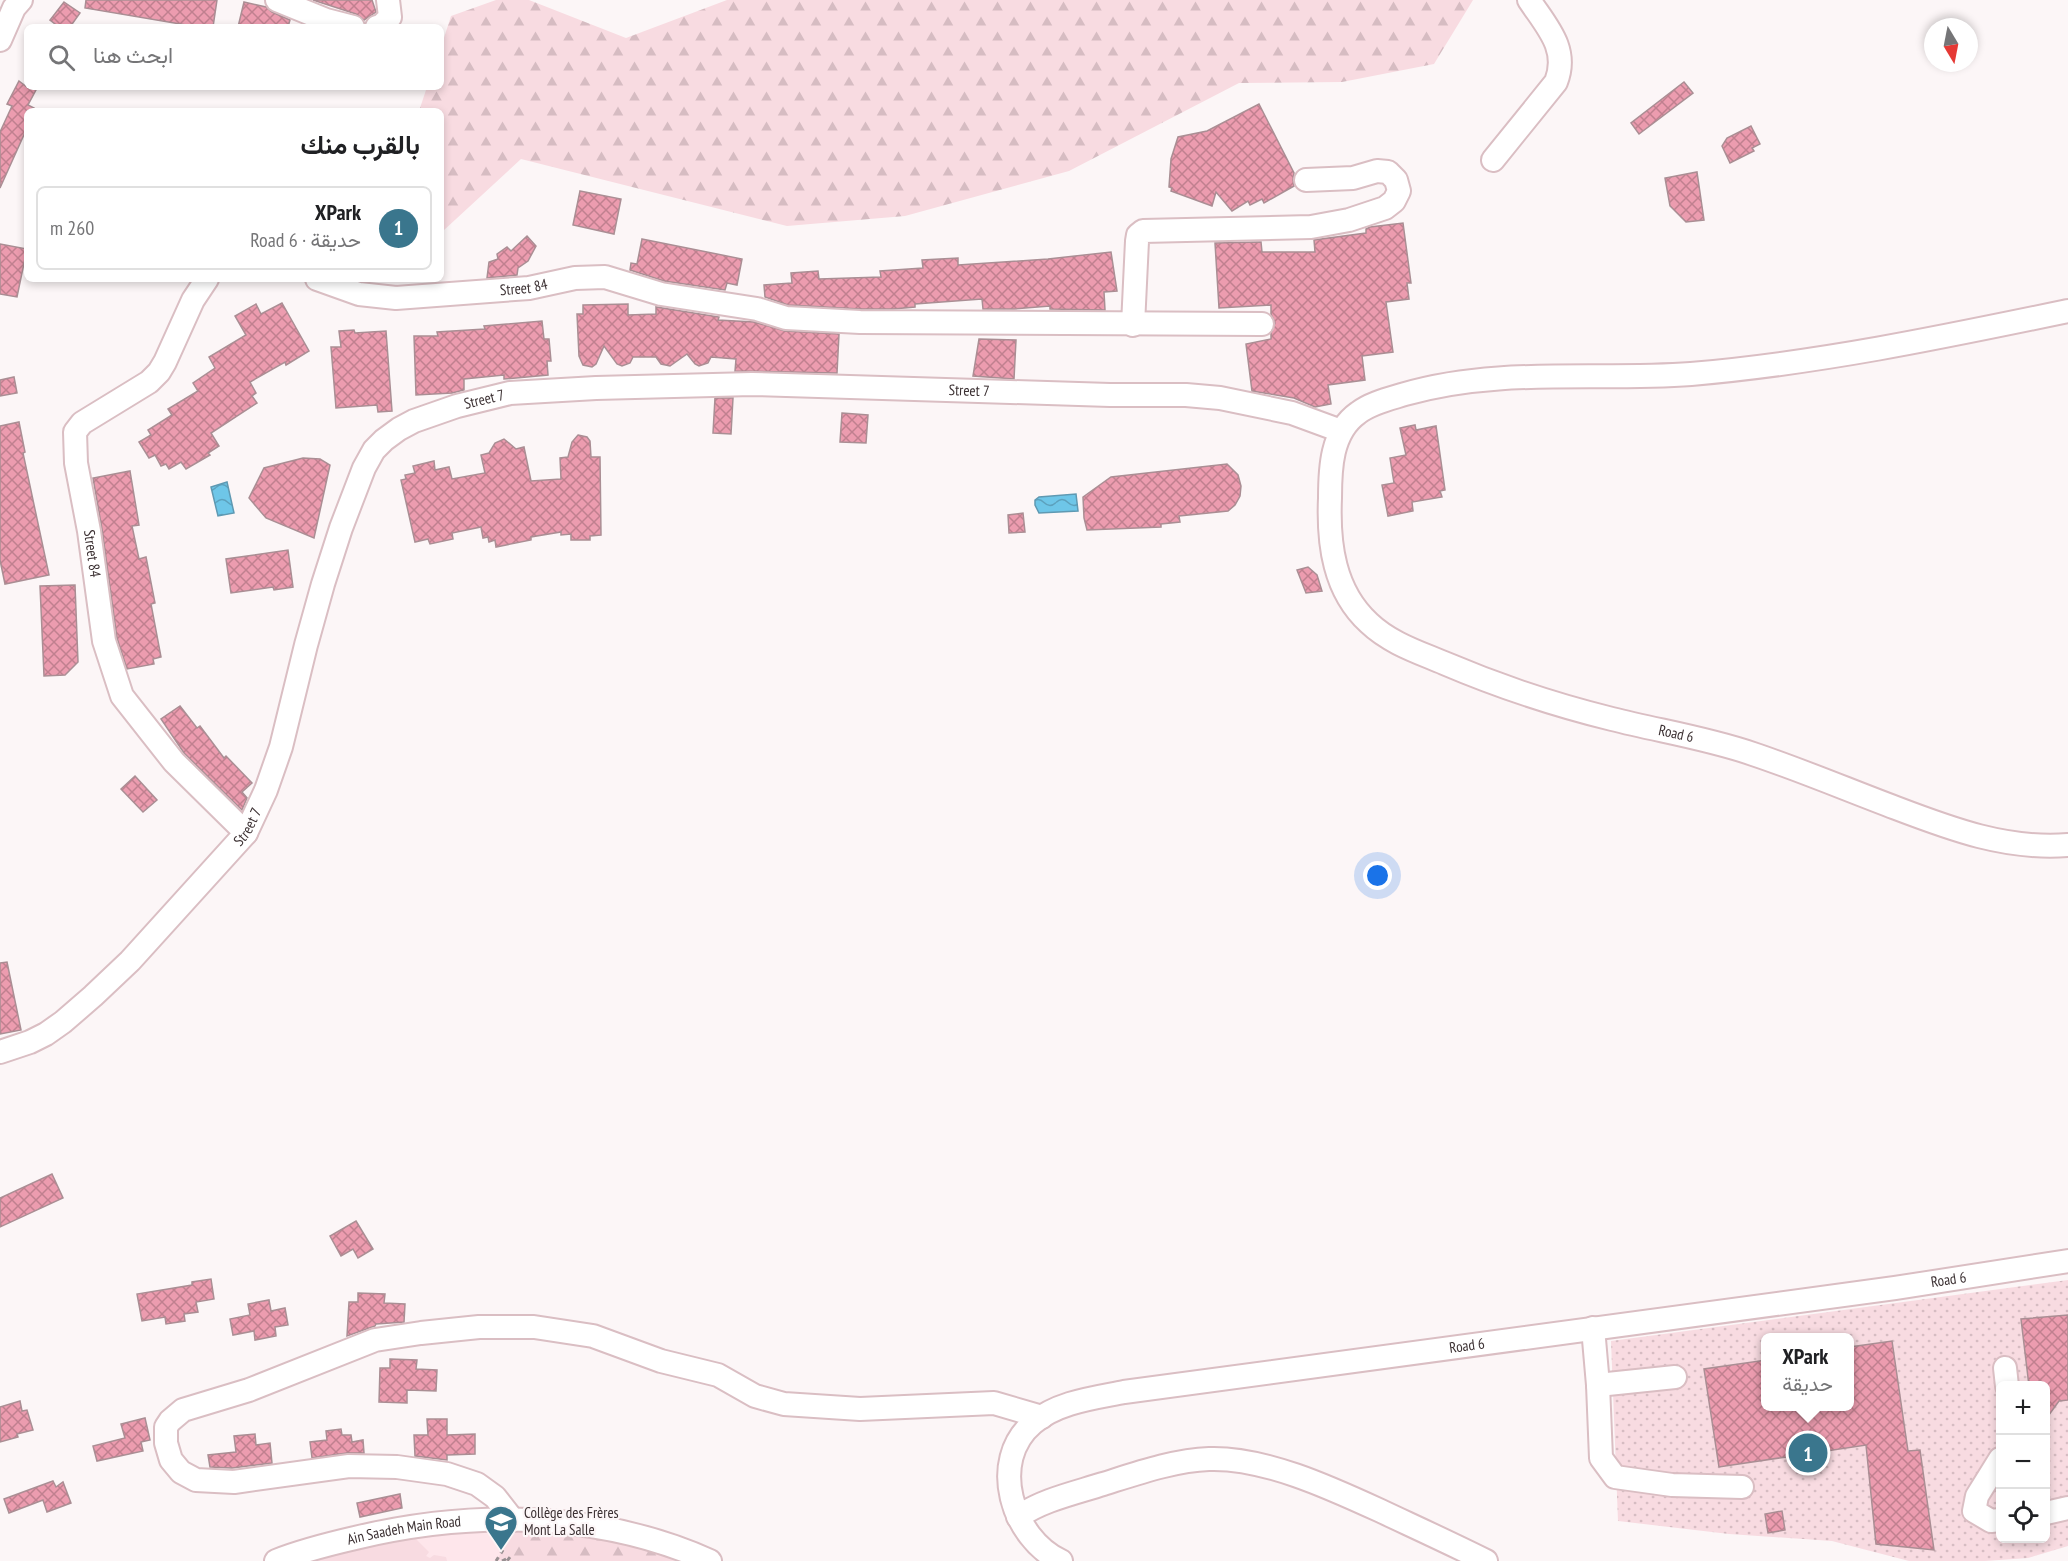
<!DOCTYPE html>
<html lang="ar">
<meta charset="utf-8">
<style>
body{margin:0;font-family:"PT Sans Narrow",Vazirmatn,sans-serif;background:#f6f6f6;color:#202124;direction:rtl}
.controls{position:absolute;right:18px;bottom:18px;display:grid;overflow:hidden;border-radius:9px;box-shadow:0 3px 9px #0003}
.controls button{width:54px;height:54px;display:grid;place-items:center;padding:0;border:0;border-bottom:2px solid #e0e0e0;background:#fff;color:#202124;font:30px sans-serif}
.compass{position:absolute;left:1924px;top:18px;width:54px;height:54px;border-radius:50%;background:#fff;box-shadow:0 3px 9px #0003;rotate:170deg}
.you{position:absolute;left:1378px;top:876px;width:21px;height:21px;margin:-15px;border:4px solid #fff;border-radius:50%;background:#1a73e8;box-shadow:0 0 0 9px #1a73e833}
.badge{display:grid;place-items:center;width:39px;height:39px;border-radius:50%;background:#3a768d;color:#fff;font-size:20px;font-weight:700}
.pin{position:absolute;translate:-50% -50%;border:3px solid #fff;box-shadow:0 2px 6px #0006}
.popup{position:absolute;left:1761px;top:1333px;width:93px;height:78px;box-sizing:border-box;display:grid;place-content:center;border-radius:9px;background:#fff;filter:drop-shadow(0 2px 4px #0005);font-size:20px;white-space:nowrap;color:#757577}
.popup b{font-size:22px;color:#202124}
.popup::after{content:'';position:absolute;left:50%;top:100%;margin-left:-12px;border:12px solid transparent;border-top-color:#fff}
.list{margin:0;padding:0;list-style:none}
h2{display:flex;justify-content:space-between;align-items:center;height:78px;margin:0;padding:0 24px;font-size:26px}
h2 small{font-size:20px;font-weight:400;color:#757577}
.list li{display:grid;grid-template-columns:39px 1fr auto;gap:18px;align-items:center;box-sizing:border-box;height:84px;margin:0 12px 12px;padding:0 12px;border:2px solid #e0e0e0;border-radius:9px}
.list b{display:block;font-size:22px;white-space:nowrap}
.list p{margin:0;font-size:20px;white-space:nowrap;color:#757577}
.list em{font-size:20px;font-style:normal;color:#757577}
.icon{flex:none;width:33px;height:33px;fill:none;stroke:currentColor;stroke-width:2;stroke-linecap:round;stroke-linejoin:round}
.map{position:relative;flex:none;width:2068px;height:1561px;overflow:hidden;direction:ltr}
.search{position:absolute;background:#fff;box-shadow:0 3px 9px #0003;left:24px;top:24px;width:420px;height:66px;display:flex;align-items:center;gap:15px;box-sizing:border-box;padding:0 21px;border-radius:9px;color:#757577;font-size:22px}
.panel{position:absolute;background:#fff;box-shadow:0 3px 9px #0003;left:24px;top:108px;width:420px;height:174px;border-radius:9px;direction:rtl}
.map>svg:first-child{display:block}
.built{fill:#fee6eb}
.grass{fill:#f8dbe1}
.forest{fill:url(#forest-firs)}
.park{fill:url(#park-dots);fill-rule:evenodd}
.water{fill:url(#water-waves);stroke:#5f99b2;stroke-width:1.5}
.building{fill:url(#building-cross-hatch);stroke:#aa8e94;stroke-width:1.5}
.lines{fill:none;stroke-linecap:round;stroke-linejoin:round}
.minor-casing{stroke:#dabec3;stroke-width:26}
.path{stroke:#988f91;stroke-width:3;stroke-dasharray:4.5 4.5;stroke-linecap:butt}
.minor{stroke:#fff;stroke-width:22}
.labels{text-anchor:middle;stroke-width:4.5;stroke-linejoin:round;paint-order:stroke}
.street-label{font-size:15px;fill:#3c3133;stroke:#fcf6f7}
.poi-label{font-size:15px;fill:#3c3133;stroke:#fcf6f7;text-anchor:start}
</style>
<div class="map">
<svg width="2068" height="1561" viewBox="0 0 2068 1561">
<defs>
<pattern id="forest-firs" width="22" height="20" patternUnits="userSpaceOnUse" patternTransform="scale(1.5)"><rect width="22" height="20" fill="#f8dbe1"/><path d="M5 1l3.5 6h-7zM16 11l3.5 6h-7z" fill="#d6bcc2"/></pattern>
<pattern id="park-dots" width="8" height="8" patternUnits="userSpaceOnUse" patternTransform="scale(1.5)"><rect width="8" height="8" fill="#f8dbe1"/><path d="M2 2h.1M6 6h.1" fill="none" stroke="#d6bcc2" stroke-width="1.8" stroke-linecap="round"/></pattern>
<pattern id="water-waves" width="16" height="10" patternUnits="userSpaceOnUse" patternTransform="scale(1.5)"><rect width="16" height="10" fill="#6ec6e8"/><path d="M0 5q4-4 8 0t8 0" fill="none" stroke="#5ca1bd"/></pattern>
<pattern id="building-cross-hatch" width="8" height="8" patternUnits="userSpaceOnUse" patternTransform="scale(1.5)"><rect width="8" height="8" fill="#ec9caf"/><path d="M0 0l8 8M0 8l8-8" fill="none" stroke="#c0808f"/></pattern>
</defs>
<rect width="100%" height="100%" fill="#fcf6f7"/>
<!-- built -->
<path class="built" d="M526,1527L681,1561H313L431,1532Z"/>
<!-- grass -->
<path class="grass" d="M416,1535V1539L429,1552L426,1556L430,1558L434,1555L446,1557L447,1561H313L376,1542Z"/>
<!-- forest -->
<g class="forest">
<path d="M496,0H529L626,38L727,0H1473L1434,64L1342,82L1239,83L1069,171L905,216L787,226L521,159L443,231L441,229V111H419L427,87H441V47L451,16Z"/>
<path d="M526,1527L638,1543L681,1561H507L508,1558L496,1561L508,1542V1537L498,1530Z"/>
</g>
<!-- park -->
<path class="park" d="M2068,1280V1546L2028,1558L1985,1561H1909L1832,1541L1729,1534L1618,1521L1611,1341ZM1766,1338H1850V1406H1766ZM2000,1386H2046V1538H2000Z"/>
<!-- water -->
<g class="water">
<path d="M227,482L234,513L218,516L211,487Z"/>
<path d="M1076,494L1078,511L1039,513L1035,505V500L1039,497Z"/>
</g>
<!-- building -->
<g class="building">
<path d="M86,0H217L213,27H198L85,8Z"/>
<path d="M313,0H372L376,12L364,20L356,14Z"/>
<path d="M64,2L80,13L70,27H59L50,20Z"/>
<path d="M244,2L266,7L272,12L290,20L288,27H238Z"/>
<path d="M19,81L27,87L36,90L28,105L34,108L32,111H27V128L0,188V132L12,106L7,104Z"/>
<path d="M1684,82L1693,93L1639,134L1631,123Z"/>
<path d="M1259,104L1294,173L1293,180L1294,186L1264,203L1262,199L1250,205L1248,201L1232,211L1216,192L1212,206L1171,191L1172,188L1169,187L1171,159L1178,137L1207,131Z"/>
<path d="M1751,126L1760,144L1752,148L1754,151L1730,163L1722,146L1727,138Z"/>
<path d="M1697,172L1704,220L1686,222L1670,206L1665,178Z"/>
<path d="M580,191L621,199L614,234L573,225Z"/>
<path d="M1403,223L1411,283H1407L1409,299L1386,302L1393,352L1362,356L1365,380L1328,385L1331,404L1315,407L1294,398L1252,391L1246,344L1271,339V333L1275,323L1271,314V305L1219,308L1215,243L1261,242L1262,252H1315L1314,240L1366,233V229L1370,227Z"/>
<path d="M527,236L536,246L528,261L518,268L517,275L487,278L489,262L498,259L497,254L507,247L511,251Z"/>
<path d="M642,239L742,259L737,285L727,283L725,290L664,281L630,270L631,263L637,264Z"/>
<path d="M0,244L27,249L17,297L0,294Z"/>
<path d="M1111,252L1117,291L1104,292L1105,310L1050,309V306L1014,309H983L982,299L915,304V307L893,309H860L788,305L765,297L764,285L792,283L791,273L818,271L819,279L881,277L880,271L923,268L922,260L958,258V265L1048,259Z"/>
<path d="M282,303L309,351L286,365L285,362L250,382L256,393L252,396L257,403L211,433L219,446L208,453L210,455L186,469L181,462L169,469L166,464L161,466L155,455L149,458L139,442L151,435L148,430L172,415L168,409L198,391L193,383L215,368L209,357L246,335L235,316L256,304L261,314Z"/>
<path d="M628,304V315L656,314V307L719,317L718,320L754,322L785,331L839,334L837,373L735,371L736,359L711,357L708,363L699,366L695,364L687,354L670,366L661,364L656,357H633L630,363L622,366L617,364L604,346L596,364L592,367L583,365L579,356L577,314H583V305Z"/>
<path d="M542,321L544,339H549L551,361H547L548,375L504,379V375L464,379V390L452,393L416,395L414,336H438L437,332L485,329L484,326Z"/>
<path d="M354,330L355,333L386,331L392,411L378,412L377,405L336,408L331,347H341L339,331Z"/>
<path d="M979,339L1016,340L1014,379L973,376Z"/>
<path d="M14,377L17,393L0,396V380Z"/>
<path d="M715,398H733L731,434L713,433Z"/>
<path d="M842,413L868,415L866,443L840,442Z"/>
<path d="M19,422L25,452L23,453L49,575L5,584L0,560V426Z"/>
<path d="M1415,425L1416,430L1436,426L1445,490L1440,491L1442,497L1412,502L1413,511L1388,516L1382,485L1394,483L1390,458L1406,455L1400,428Z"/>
<path d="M578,435L587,437L590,441L591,457H600L601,535L590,536V540H571V534L561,535V532L531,537V540L496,547L495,540L489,542L488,537L483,538L481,527L452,533L453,539L430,544L428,539L415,542L401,480L406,479L405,475L415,473L413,466L434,461L435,470L449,467L452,479L485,473L481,455L489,453L495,443L504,439L516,449L524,447L531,481L561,479L560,458L568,457L572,442Z"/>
<path d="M303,458L320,459L330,465L314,538L266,518L249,498L264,468Z"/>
<path d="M1227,464L1238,475L1241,486L1240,496L1235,505L1228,511L1179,516L1180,522L1161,524V527L1087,530L1084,518L1083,497L1111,477Z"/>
<path d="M130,471L139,525L132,526L139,559L146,557L155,603L151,604L161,657L153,659L154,664L127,669L117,638L102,529L93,478Z"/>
<path d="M1023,513L1025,532L1009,533L1008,515Z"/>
<path d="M288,550L293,587L274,590L273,587L231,593L226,559Z"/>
<path d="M1308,567L1317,575L1322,591L1306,593L1297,570Z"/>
<path d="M75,585L78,662L65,675L44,676L40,586Z"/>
<path d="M180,706L197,728L200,726L224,758L226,756L252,783L242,792L247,798L242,810L184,753L161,719Z"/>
<path d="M135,776L157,800L143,812L121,789Z"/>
<path d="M7,962L21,1030L0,1034V963Z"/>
<path d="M52,1174L63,1198L0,1227V1198Z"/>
<path d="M356,1221L373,1249L358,1258L353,1249L341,1256L330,1236Z"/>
<path d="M211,1279L214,1299L196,1302L198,1312L184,1314L185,1321L166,1324L165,1317L142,1321L137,1294L192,1285V1282Z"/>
<path d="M358,1293L385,1294L384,1303L405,1304L404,1322L376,1324L375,1326L347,1336L349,1302H358Z"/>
<path d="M269,1300L271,1311L285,1308L288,1325L275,1327L276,1336L255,1340L254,1331L233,1335L230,1319L250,1315L248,1304Z"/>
<path d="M2068,1315V1400L2059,1401L2046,1419V1386H2029L2021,1319Z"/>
<path d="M1892,1341L1908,1451L1920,1450L1934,1550L1876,1544L1866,1445L1719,1467L1704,1369L1766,1360V1407H1850V1347Z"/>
<path d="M390,1359L417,1360L416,1369L437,1370L436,1391L407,1390V1403L379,1402L380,1368H390Z"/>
<path d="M20,1401L22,1411L27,1410L33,1430L17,1434L18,1437L0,1442V1407Z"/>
<path d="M145,1418L150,1440L141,1442L143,1451L97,1461L93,1446L125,1438L121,1424Z"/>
<path d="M427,1419H447V1435L475,1434V1454L447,1455V1460L415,1456L414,1435H428Z"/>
<path d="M341,1429L342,1435H351L352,1442L363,1440L364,1453H347L312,1458L310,1442L327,1440L326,1431Z"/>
<path d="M255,1434L256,1445L270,1443L272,1463L232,1468L210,1467L208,1455L236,1452L234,1436Z"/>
<path d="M53,1481L56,1487L63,1482L71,1503L47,1512L43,1500L9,1513L4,1499Z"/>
<path d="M400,1494L402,1508L360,1517L357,1503Z"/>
<path d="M1782,1511L1785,1530L1768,1533L1765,1514Z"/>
</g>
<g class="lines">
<defs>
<g id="minor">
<path d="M277,0L326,20L353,27"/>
<path d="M377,27L381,26L390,17L388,0"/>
<path d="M0,40L14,8L21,0"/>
<path d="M1493,160L1556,82C1569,49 1547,27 1529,0"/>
<path id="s1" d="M207,279L193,300L165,362L159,372L149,382L82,423L75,432L76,463L89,531L104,641L122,696L174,762L246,833"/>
<path id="s2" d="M317,279L359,294L396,298L529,288L575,278L605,277L661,294L757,309L786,318L860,322L1262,324"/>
<path id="s3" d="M2068,311C1943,337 1819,363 1691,374C1596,381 1498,367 1405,394C1389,399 1371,403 1358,413C1331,432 1330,469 1330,498C1328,544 1334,591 1369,623C1390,643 1418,652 1444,663C1498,686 1555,705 1612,719C1659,731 1707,738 1753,754C1801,770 1848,790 1896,808C1951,829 2007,850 2068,845"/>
<path d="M1133,325L1137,241L1138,235L1143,231L1311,227L1349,220L1385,208L1394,201L1399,191L1396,180L1388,172L1377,171L1353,178L1306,180"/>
<path id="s4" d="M0,1052L30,1042L46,1034L63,1022L93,996L130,961L246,833L266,790L281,747L306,645L323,584L341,528L364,468L374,450L384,440L399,429L414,421L457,406L510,393L596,388L752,384L1110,395H1186L1220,398L1292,413L1341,431"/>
<path d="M1593,1328L1598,1385L1601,1458L1615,1477L1672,1485L1742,1487"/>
<path d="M2005,1368L2007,1386"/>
<path d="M1598,1385L1675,1377"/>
<path d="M2000,1459L1977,1496L1974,1511L1991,1521L2000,1520"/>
<path d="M2046,1513L2068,1508"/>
<path d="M1018,1517C1042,1500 1075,1493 1103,1484C1135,1474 1175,1460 1209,1459C1265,1457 1333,1489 1383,1512C1417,1528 1452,1544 1486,1561"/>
<path d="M513,1520L495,1497L477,1484L447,1474L397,1467L349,1466L234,1482L196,1480L181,1472L171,1460L166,1443V1427L170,1421L183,1410L249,1390L375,1340L421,1333L479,1327H534L593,1336L661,1361L718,1375L755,1396L784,1404L860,1409L994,1403L1042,1417"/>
<path id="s5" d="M276,1561C301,1551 329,1544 355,1538C472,1510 599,1511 710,1561"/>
<path id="s6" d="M1061,1561C1012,1538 988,1461 1033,1423C1058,1402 1094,1398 1124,1392L1895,1288L2068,1261"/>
</g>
</defs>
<!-- minor casing -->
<use href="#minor" class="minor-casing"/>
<!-- path -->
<g class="path">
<path d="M496,1561L503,1550"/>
<path d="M502,1561L510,1557L507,1561"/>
</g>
<!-- minor -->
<use href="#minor" class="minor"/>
</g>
<!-- icons -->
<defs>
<symbol id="school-pin" viewBox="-11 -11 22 30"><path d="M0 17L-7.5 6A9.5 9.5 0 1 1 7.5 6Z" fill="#3a768d" stroke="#fcf6f7"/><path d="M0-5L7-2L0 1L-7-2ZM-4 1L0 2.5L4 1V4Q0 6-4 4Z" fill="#fff"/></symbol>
</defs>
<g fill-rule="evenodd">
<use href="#school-pin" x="482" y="1503" width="38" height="52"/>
</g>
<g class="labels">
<!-- street labels -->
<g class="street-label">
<text dy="5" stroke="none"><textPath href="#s2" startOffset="210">Street 84</textPath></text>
<text dy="5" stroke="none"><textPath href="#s4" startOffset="1348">Street 7</textPath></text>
<text dy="5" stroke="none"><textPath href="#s4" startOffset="862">Street 7</textPath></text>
<text dy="5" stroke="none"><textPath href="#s1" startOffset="332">Street 84</textPath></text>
<text dy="5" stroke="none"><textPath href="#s3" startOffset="1278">Road 6</textPath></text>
<text dy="5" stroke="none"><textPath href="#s4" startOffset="340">Street 7</textPath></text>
<text dy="5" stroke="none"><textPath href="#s6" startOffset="1094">Road 6</textPath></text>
<text dy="5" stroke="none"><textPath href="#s6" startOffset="608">Road 6</textPath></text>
<text dy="5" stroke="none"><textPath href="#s5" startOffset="132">Ain Saadeh Main Road</textPath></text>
</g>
<!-- poi labels -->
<g class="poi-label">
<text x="524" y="1518">Collège des Frères<tspan x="524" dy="17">Mont La Salle</tspan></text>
</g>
</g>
</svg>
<div class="controls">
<button>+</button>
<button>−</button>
<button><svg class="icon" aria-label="locate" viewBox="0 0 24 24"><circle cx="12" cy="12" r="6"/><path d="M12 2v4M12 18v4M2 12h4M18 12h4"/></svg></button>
</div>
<svg class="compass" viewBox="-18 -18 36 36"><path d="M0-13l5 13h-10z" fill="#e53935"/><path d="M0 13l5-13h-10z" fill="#757577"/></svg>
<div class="you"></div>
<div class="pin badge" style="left:1808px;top:1453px">1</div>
<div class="popup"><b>XPark</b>حديقة</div>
<div class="search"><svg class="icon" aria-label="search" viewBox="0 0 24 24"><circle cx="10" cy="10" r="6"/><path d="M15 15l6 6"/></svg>ابحث هنا</div>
<section class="panel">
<h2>بالقرب منك<small></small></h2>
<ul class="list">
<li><span class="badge">1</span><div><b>XPark</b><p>حديقة · Road 6</p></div><em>260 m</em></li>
</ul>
</section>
</div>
